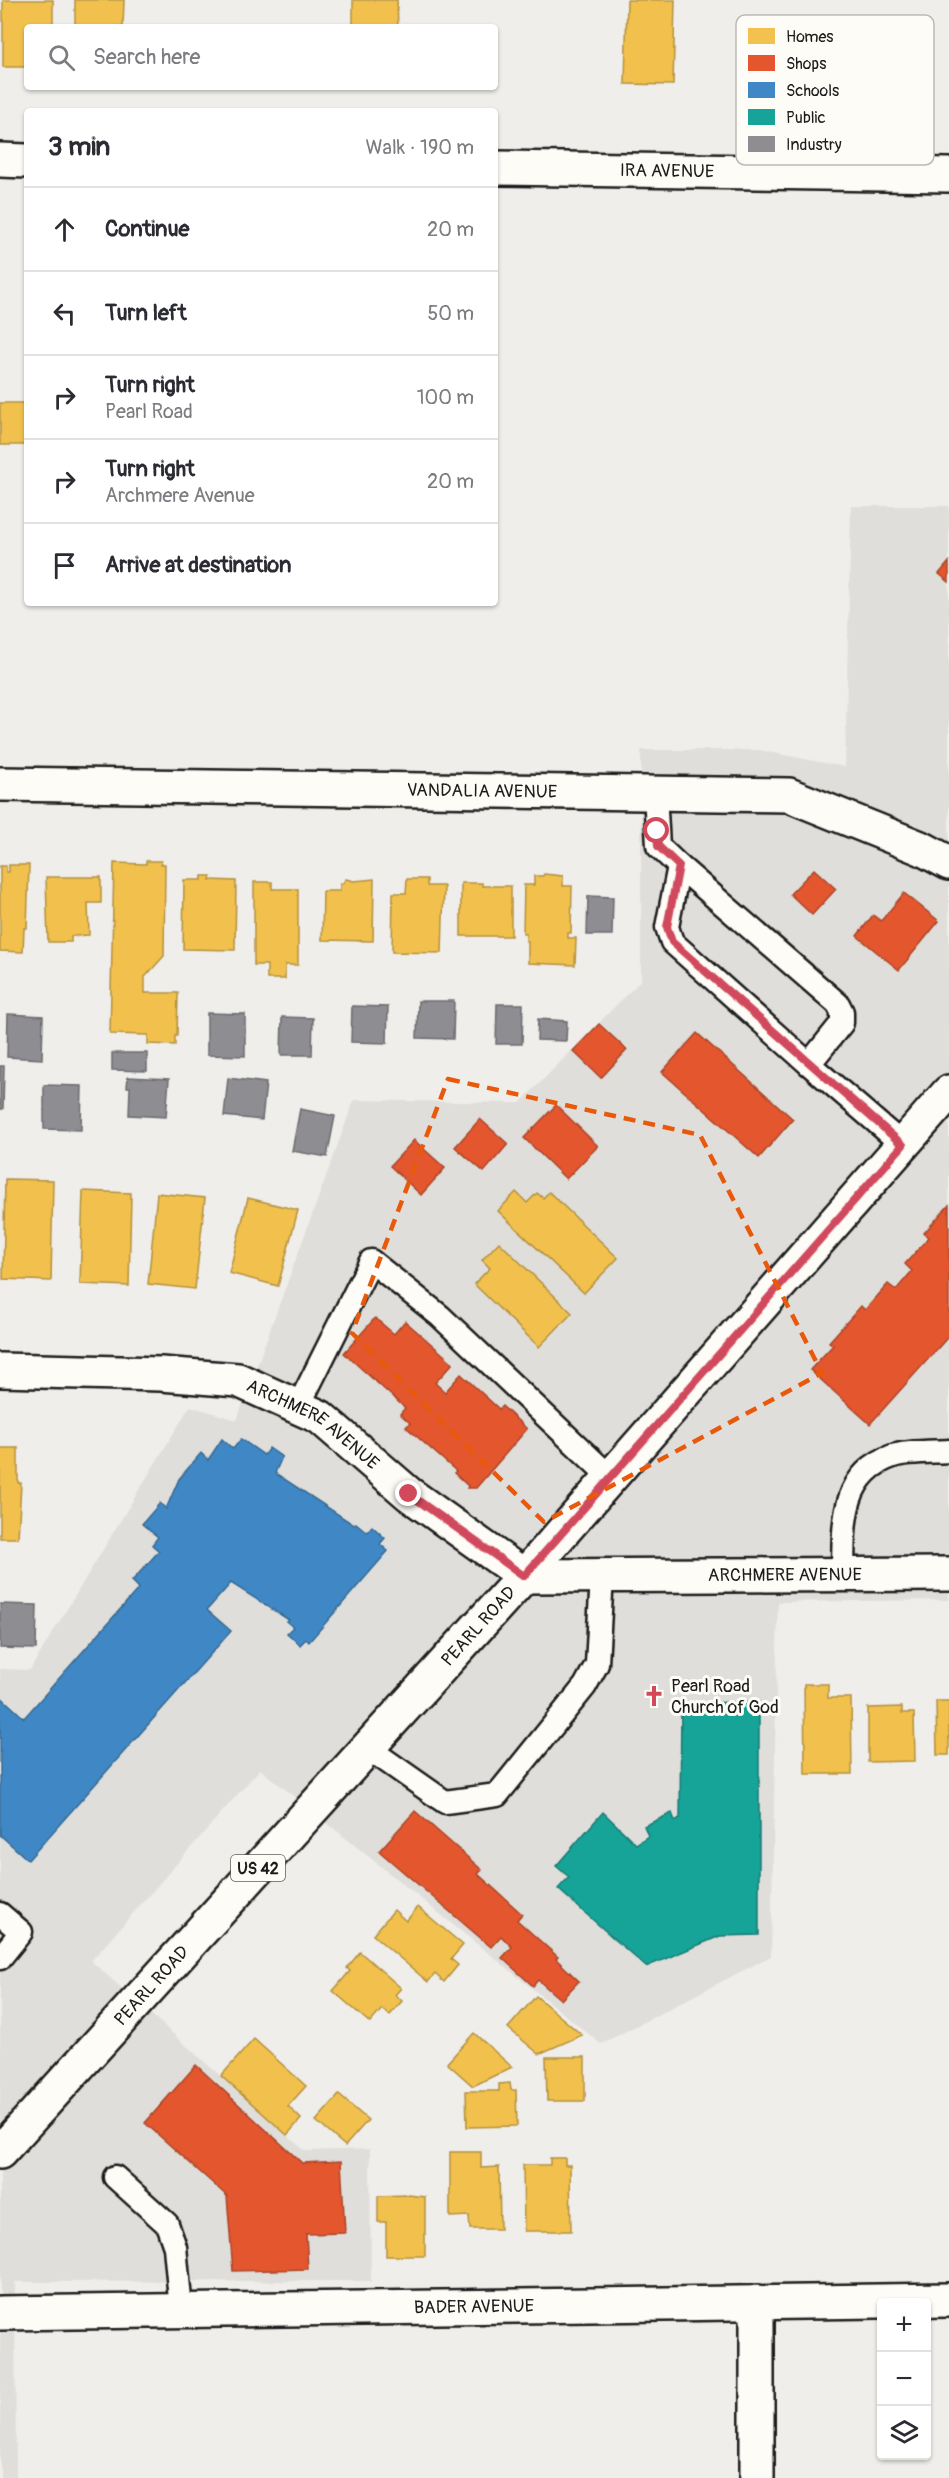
<!DOCTYPE html>
<meta charset="utf-8">
<style>
body{margin:0;font-family:Pangolin,sans-serif;background:#f2f2f3;color:#2b2b33}
.controls{position:absolute;right:18px;bottom:18px;display:grid;overflow:hidden;border-radius:6px;box-shadow:0 2px 4px #0004}
.controls button{width:54px;height:54px;display:grid;place-items:center;padding:0;border:0;border-bottom:2px solid #e1e1e2;background:#fff;color:#2b2b33;font:30px sans-serif}
.stop{position:absolute;width:18px;height:18px;margin:-14px;border:4px solid #d1495b;border-radius:50%;background:#fff}
.stop.end{background:#d1495b;border-color:#fff;box-shadow:0 2px 6px #0008}
.list{margin:0;padding:0;list-style:none}
h2{display:flex;justify-content:space-between;align-items:center;height:78px;margin:0;padding:0 24px;font-size:26px}
h2 small{font-size:20px;font-weight:400;color:#7c7c81}
.list li{display:grid;grid-template-columns:39px 1fr auto;gap:18px;align-items:center;box-sizing:border-box;height:84px;padding:0 24px;border-top:2px solid #e1e1e2}
.list b{display:block;font-size:22px;white-space:nowrap}
.list p{margin:0;font-size:20px;white-space:nowrap;color:#7c7c81}
.list em{font-size:20px;font-style:normal;color:#7c7c81}
.icon{flex:none;width:33px;height:33px;fill:none;stroke:currentColor;stroke-width:2;stroke-linecap:round;stroke-linejoin:round}
.map{position:relative;flex:none;width:949px;height:2478px;overflow:hidden}
.search{position:absolute;background:#fff;box-shadow:0 2px 4px #0004;left:24px;top:24px;width:474px;height:66px;display:flex;align-items:center;gap:15px;box-sizing:border-box;padding:0 21px;border-radius:6px;color:#7c7c81;font-size:22px}
.panel{position:absolute;background:#fff;box-shadow:0 2px 4px #0004;left:24px;top:108px;width:474px;height:498px;border-radius:6px}
.map>svg:first-child{display:block}
.built{fill:#e0deda}
.homes{fill:#f2c14e;stroke:#b2903f;stroke-width:1.5}
.shops{fill:#e4572e;stroke:#a84529;stroke-width:1.5}
.schools{fill:#3f88c5;stroke:#346892;stroke-width:1.5}
.public{fill:#17a398;stroke:#187a73;stroke-width:1.5}
.industry{fill:#8d8d92;stroke:#6b6b6f;stroke-width:1.5}
.lines{fill:none;stroke-linecap:round;stroke-linejoin:round}
.service-casing{stroke:#1c1c1c;stroke-width:27}
.minor-casing{stroke:#1c1c1c;stroke-width:38}
.primary-casing{stroke:#1c1c1c;stroke-width:38}
.service{stroke:#fdfcf7;stroke-width:22}
.minor{stroke:#fdfcf7;stroke-width:33}
.primary{stroke:#fdfcf7;stroke-width:33}
.route{stroke:#d1495b;stroke-width:8}
.marked{fill:none;stroke:#e8590c;stroke-width:4.5;stroke-dasharray:12 8;stroke-linejoin:round}
.labels{text-anchor:middle;stroke-width:6;stroke-linejoin:round;paint-order:stroke}
.shield{fill:#fdfcf7;stroke:#605f5e;stroke-width:1.5}
.shield-label{font-size:16px;font-weight:bold;fill:#1c1c1c}
.street-label{font-size:18px;fill:#1c1c1c;stroke:#fdfcf7}
.poi-label{font-size:18px;fill:#1c1c1c;stroke:#fdfcf7;text-anchor:start}
.key{fill:#fdfcf7;stroke:#bab9b5;stroke-width:1.5}
.key-label{font-size:16px;fill:#1c1c1c}
</style>
<div class="map">
<svg width="949" height="2478" viewBox="0 0 949 2478">
<rect width="100%" height="100%" fill="#f0eeea"/>
<filter id="ink" filterUnits="userSpaceOnUse"><feTurbulence type="fractalNoise" baseFrequency=".0167" numOctaves="2"/><feDisplacementMap in="SourceGraphic" scale="12" xChannelSelector="R" yChannelSelector="G"/><feConvolveMatrix kernelMatrix="1 2 1 2 8 2 1 2 1" color-interpolation-filters="sRGB"/></filter>
<g filter="url(#ink)">
<!-- built -->
<path class="built" d="M851,506H949V1600L778,1602L771,1956L601,2044L260,1769L91,1961L305,2151L370,2149L371,2281L15,2282L16,2478H0V1669L30,1670L190,1406L237,1420L354,1100L520,1103L641,980V750H759L845,767Z"/>
<!-- homes -->
<g class="homes">
<path d="M3,0H53V27H27V67H3Z"/>
<path d="M75,0H124L123,27H75Z"/>
<path d="M353,0H397L398,27H353Z"/>
<path d="M627,0H675L673,85L625,84Z"/>
<rect x="0" y="403" width="27" height="42"/>
<path d="M146,861H161V864H165L164,956L145,977V993H178L177,1036H175V1045L148,1044V1035L110,1034L114,863L146,864Z"/>
<path d="M9,865H29L27,928H24L23,952L0,951V866H6V872H9Z"/>
<path d="M544,874L563,876V886H572L571,933H568V938H576L575,965L528,963V941H526V933H523L524,885H534V876H543Z"/>
<path d="M202,876H211L210,880L236,881L235,950L183,949L184,880H202Z"/>
<path d="M46,877H101V903H88L89,935L71,936V942H48Z"/>
<path d="M346,879L354,881L374,879L373,941L322,940L323,891H340V883L342,884Z"/>
<path d="M407,879H427V886H444L442,953L392,952L393,893H406Z"/>
<path d="M254,882H272V889H298V965H285V979H267V965H254Z"/>
<path d="M461,883H482V886H511V936H461Z"/>
<path d="M5,1179L53,1180L51,1281L3,1279Z"/>
<path d="M83,1191L131,1193L129,1286L80,1284Z"/>
<path d="M516,1192L527,1203L537,1193L543,1198L549,1192L618,1258L584,1293L498,1211Z"/>
<path d="M157,1193L205,1198L195,1289L148,1284Z"/>
<path d="M248,1198L298,1210L278,1286L229,1273Z"/>
<path d="M499,1242L572,1313L539,1347L474,1284L490,1268L482,1260Z"/>
<path d="M0,1448H18V1483H21L18,1538H0Z"/>
<path d="M804,1684H828V1698H851L852,1774H805Z"/>
<path d="M936,1701H949V1755H937Z"/>
<path d="M902,1707V1713H914L915,1761L868,1762V1708Z"/>
<path d="M418,1907L463,1945L451,1959L458,1965L444,1982L435,1974L428,1982L373,1935L394,1910L406,1921Z"/>
<path d="M360,1952L401,1988L395,1995L402,2001L390,2015L382,2009L370,2023L333,1991L350,1971L347,1968Z"/>
<path d="M536,1996L582,2035L539,2054L508,2028Z"/>
<path d="M474,2033L512,2067L473,2086L447,2063Z"/>
<path d="M254,2039L306,2086L288,2106L301,2119L287,2135L221,2076Z"/>
<path d="M546,2057H585V2101H547Z"/>
<path d="M510,2083L511,2090H516L517,2126L467,2127L466,2091H499V2084Z"/>
<path d="M339,2095L368,2120L345,2146L316,2121Z"/>
<path d="M450,2152H481V2168L499,2167L500,2229H470L469,2216L450,2217Z"/>
<path d="M550,2158H565V2165H570L571,2231H524L523,2165H550Z"/>
<path d="M408,2195L425,2197V2256H386V2222H378V2196Z"/>
</g>
<!-- shops -->
<g class="shops">
<path d="M949,562V582L939,574Z"/>
<path d="M814,869L836,889L812,915L790,894Z"/>
<path d="M904,893L939,921L899,970L857,936L873,915L881,921Z"/>
<path d="M599,1024L627,1050L601,1078L573,1051Z"/>
<path d="M697,1033L793,1119L759,1158L662,1072Z"/>
<path d="M556,1105L598,1146L566,1179L524,1138Z"/>
<path d="M480,1119L508,1144L484,1172L455,1147Z"/>
<path d="M414,1140L445,1168L421,1195L390,1166Z"/>
<path d="M949,1205V1339L947,1338L870,1424L810,1370L833,1345L829,1342L861,1306L865,1310L888,1284L896,1290L912,1271L905,1264L929,1237L924,1233Z"/>
<path d="M375,1318L394,1334L405,1321L453,1363L435,1383L445,1392L461,1374L499,1409L502,1406L527,1429L476,1488H467L468,1486L454,1473L456,1471L406,1427L410,1423L400,1414L405,1408L344,1353Z"/>
<path d="M415,1811L482,1870L478,1874L522,1914L517,1920L558,1957L556,1959L579,1981L561,2000L538,1980L533,1986L502,1958L512,1947L501,1936L491,1947L379,1851Z"/>
<path d="M196,2065L302,2163L341,2161L345,2233L306,2234L308,2269L233,2271L227,2196L145,2123Z"/>
</g>
<!-- schools -->
<path class="schools" d="M222,1439L233,1449L241,1439L264,1455L269,1448L282,1457L275,1473L354,1525L356,1523L367,1532L372,1526L385,1538L380,1544L388,1551L309,1642L306,1639L300,1645L287,1633L293,1627L287,1622L289,1620L231,1583L207,1610L231,1631L28,1860L0,1835V1696L24,1718L139,1588L132,1581L159,1551L152,1545L158,1537L142,1524L160,1503L166,1509L179,1479L201,1453L208,1460Z"/>
<!-- public -->
<path class="public" d="M759,1702V1935L720,1936L646,1967L558,1889L569,1877L556,1866L603,1812L636,1844L648,1836L644,1826L672,1813L675,1821L680,1818L681,1703Z"/>
<!-- industry -->
<g class="industry">
<path d="M588,896L613,897L612,935H587Z"/>
<path d="M418,1001H454L453,1039L417,1038Z"/>
<path d="M497,1004H523L522,1044H496Z"/>
<path d="M352,1006L388,1007L387,1043L351,1042Z"/>
<path d="M207,1013L245,1014V1056L207,1055Z"/>
<path d="M8,1014L43,1016L42,1059L7,1057Z"/>
<path d="M282,1017L313,1018L312,1055H281Z"/>
<path d="M538,1019L567,1021L566,1041L537,1040Z"/>
<path d="M112,1053H147V1071L112,1070Z"/>
<path d="M0,1066H4L3,1109H0Z"/>
<path d="M128,1077L169,1079L166,1117L129,1115L130,1087H127Z"/>
<path d="M228,1078L266,1083L262,1120L224,1116Z"/>
<path d="M44,1085L82,1086L81,1130L44,1129Z"/>
<path d="M300,1109L335,1116L327,1157L292,1151Z"/>
<path d="M0,1604L37,1605L36,1649L0,1648Z"/>
</g>
<g class="lines">
<defs>
<g id="service">
<path d="M655,793L658,846L679,866L667,927L672,942L809,1064"/>
<path d="M679,866L838,1004L842,1012V1023L809,1064L903,1145"/>
<path d="M298,1407L371,1261L440,1316L611,1478"/>
<path d="M843,1574C844,1529 839,1474 893,1456C908,1451 933,1452 949,1451"/>
<path d="M368,1748L445,1802L497,1795L585,1686L597,1664L602,1576"/>
<path d="M0,1914L21,1932L0,1958"/>
<path d="M115,2177L167,2224L175,2247L181,2310"/>
</g>
<g id="minor">
<path d="M0,160L27,161"/>
<path id="s1" d="M495,168L949,175"/>
<path id="s2" d="M0,784L789,795L923,849L949,863"/>
<path id="s3" d="M0,1370L161,1374L238,1380L320,1417L409,1494L524,1576L949,1574"/>
<path d="M757,2302V2478"/>
<path id="s4" d="M0,2313L949,2300"/>
</g>
<g id="primary">
<path id="s5" d="M0,2152L524,1576L949,1092"/>
</g>
</defs>
<!-- service casing -->
<use href="#service" class="service-casing"/>
<!-- minor casing -->
<use href="#minor" class="minor-casing"/>
<!-- primary casing -->
<use href="#primary" class="primary-casing"/>
<!-- service -->
<use href="#service" class="service"/>
<!-- minor -->
<use href="#minor" class="minor"/>
<!-- primary -->
<use href="#primary" class="primary"/>
</g>
</g>
<g class="lines" filter="url(#ink)">
<!-- route -->
<path class="route" d="M409,1494L524,1576L903,1145L672,942L667,927L679,866L658,846L657,831"/>
</g>
<!-- marked area -->
<path class="marked" d="M448,1079L700,1135L822,1373L544,1522L352,1333Z"/>
<!-- icons -->
<defs>
<symbol id="church-bare" viewBox="-9 -9 18 18"><path d="M-1.2-6h2.4v3.5h3.3v2.4h-3.3V6h-2.4V-.1h-3.3v-2.4h3.3Z" fill="#d1495b" stroke="#fdfcf7" stroke-width="2.5" paint-order="stroke"/></symbol>
</defs>
<g fill-rule="evenodd">
<use href="#church-bare" x="639" y="1681" width="30" height="30"/>
</g>
<g class="labels">
<!-- shield labels -->
<rect class="shield" x="231" y="1855" width="54" height="26" rx="4.5"/>
<g class="shield-label">
<text x="258" y="1874">US 42</text>
</g>
<!-- street labels -->
<g class="street-label">
<text dy="6" stroke="none"><textPath href="#s1" startOffset="172">IRA AVENUE</textPath></text>
<text dy="6" stroke="none"><textPath href="#s2" startOffset="482">VANDALIA AVENUE</textPath></text>
<text dy="6" stroke="none"><textPath href="#s3" startOffset="326">ARCHMERE AVENUE</textPath></text>
<text dy="6" stroke="none"><textPath href="#s3" startOffset="848">ARCHMERE AVENUE</textPath></text>
<text dy="6" stroke="none"><textPath href="#s5" startOffset="711">PEARL ROAD</textPath></text>
<text dy="6" stroke="none"><textPath href="#s5" startOffset="225">PEARL ROAD</textPath></text>
<text dy="6" stroke="none"><textPath href="#s4" startOffset="474">BADER AVENUE</textPath></text>
</g>
<!-- poi labels -->
<g class="poi-label">
<text x="671" y="1692">Pearl Road<tspan x="671" dy="21">Church of God</tspan></text>
</g>
</g>
<!-- legend -->
<rect x="736" y="15" width="198" height="150" rx="9" class="key"/>
<rect x="748" y="28" width="27" height="16" fill="#f2c14e"/>
<rect x="748" y="55" width="27" height="16" fill="#e4572e"/>
<rect x="748" y="82" width="27" height="16" fill="#3f88c5"/>
<rect x="748" y="109" width="27" height="16" fill="#17a398"/>
<rect x="748" y="136" width="27" height="16" fill="#8d8d92"/>
<g class="key-label">
<text x="786" y="42">Homes</text>
<text x="786" y="69">Shops</text>
<text x="786" y="96">Schools</text>
<text x="786" y="123">Public</text>
<text x="786" y="150">Industry</text>
</g>
</svg>
<div class="controls">
<button>+</button>
<button>−</button>
<button><svg class="icon" aria-label="layers" viewBox="0 0 24 24"><path d="M12 4l9 5-9 5-9-5zM3 14l9 5 9-5"/></svg></button>
</div>
<div class="stop" style="left:657px;top:831px"></div>
<div class="stop end" style="left:409px;top:1494px"></div>
<div class="search"><svg class="icon" aria-label="search" viewBox="0 0 24 24"><circle cx="10" cy="10" r="6"/><path d="M15 15l6 6"/></svg>Search here</div>
<section class="panel">
<h2>3 min<small>Walk · 190 m</small></h2>
<ul class="list">
<li><svg class="icon" aria-label="ahead" viewBox="0 0 24 24"><path d="M12 20V5M6 11l6-6 6 6"/></svg><div><b>Continue</b></div><em>20 m</em></li>
<li><svg class="icon" aria-label="left" viewBox="0 0 24 24"><path d="M17 20v-9H6M10 6l-5 5 5 5"/></svg><div><b>Turn left</b></div><em>50 m</em></li>
<li><svg class="icon" aria-label="right" viewBox="0 0 24 24"><path d="M7 20v-9h11M14 6l5 5-5 5"/></svg><div><b>Turn right</b><p>Pearl Road</p></div><em>100 m</em></li>
<li><svg class="icon" aria-label="right" viewBox="0 0 24 24"><path d="M7 20v-9h11M14 6l5 5-5 5"/></svg><div><b>Turn right</b><p>Archmere Avenue</p></div><em>20 m</em></li>
<li><svg class="icon" aria-label="arrive" viewBox="0 0 24 24"><path d="M6 21V4h12l-3 4 3 4H6"/></svg><div><b>Arrive at destination</b></div></li>
</ul>
</section>
</div>
